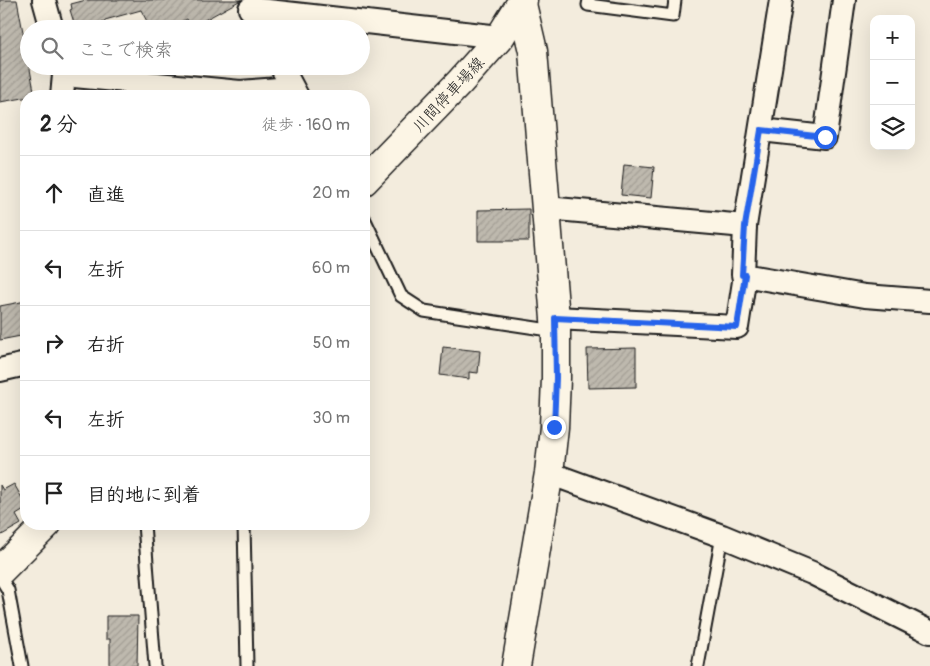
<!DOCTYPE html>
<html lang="ja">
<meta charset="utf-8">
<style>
body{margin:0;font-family:Pangolin,"Klee One",sans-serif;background:#f2f2f2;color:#222}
.controls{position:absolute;right:15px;top:15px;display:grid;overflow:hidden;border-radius:10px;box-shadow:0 5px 20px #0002}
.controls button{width:45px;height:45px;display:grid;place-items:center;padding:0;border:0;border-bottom:1px solid #e0e0e0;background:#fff;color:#222;font:25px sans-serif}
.stop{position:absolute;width:15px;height:15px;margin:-11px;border:4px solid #2563eb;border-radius:50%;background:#fff}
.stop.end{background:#2563eb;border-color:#fff;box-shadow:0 1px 5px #0008}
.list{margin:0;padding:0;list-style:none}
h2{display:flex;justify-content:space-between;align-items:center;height:65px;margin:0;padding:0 20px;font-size:21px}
h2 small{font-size:16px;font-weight:400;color:#767676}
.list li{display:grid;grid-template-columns:32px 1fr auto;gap:15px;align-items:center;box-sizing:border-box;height:75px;padding:0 20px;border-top:1px solid #e0e0e0}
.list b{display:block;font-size:19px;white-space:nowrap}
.list em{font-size:16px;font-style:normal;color:#767676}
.icon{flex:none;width:28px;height:28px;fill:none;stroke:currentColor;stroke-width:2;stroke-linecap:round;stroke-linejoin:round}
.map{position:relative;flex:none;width:930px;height:666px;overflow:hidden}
.search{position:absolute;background:#fff;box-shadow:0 5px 20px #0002;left:20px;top:20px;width:350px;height:55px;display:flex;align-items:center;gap:12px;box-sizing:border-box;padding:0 18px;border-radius:28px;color:#767676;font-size:19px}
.panel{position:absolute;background:#fff;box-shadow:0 5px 20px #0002;left:20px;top:90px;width:350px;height:440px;border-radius:20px}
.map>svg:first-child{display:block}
.building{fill:url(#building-hatch);stroke:#1c1c1c}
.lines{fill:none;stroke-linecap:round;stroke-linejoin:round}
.service-casing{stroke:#1c1c1c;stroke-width:15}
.minor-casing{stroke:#1c1c1c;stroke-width:26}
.tertiary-casing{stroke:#1c1c1c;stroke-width:31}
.secondary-casing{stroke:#1c1c1c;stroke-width:31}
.service{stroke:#fcf5e5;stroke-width:11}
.minor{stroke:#fcf5e5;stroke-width:22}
.tertiary{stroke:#fcf5e5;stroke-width:28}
.secondary{stroke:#fcf5e5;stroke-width:28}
.route{stroke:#2563eb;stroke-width:6}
.labels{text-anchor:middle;stroke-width:4;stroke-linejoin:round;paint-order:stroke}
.street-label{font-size:16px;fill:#1c1c1c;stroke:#fcf5e5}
</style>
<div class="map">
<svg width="930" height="666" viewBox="0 0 930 666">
<defs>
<pattern id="building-hatch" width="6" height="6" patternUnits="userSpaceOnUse" patternTransform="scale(1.25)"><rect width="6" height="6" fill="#beb9ae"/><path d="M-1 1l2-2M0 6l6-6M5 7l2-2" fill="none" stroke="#a39e95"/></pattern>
</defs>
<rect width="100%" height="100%" fill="#f3ecdd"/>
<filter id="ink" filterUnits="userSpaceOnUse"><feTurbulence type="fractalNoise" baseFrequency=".02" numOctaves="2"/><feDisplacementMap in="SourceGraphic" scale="10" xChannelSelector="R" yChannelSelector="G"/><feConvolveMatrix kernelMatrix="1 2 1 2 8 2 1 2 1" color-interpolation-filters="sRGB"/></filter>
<g filter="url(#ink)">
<!-- building -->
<g class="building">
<path d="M0,0H17L35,96L0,102Z"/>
<path d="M86,0H241L192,27L187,19L167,29H151L141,10L105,20V22L76,29L70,10L72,9L71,4Z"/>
<path d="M624,164L654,167L651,198L621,195Z"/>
<path d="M529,209V241H478V210Z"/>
<path d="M26,301V335L0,340V306Z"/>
<path d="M443,347L480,351L478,373L469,372V379L440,375Z"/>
<path d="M636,348V387L588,388L587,349Z"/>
<path d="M14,484L26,505V509L16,515L21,524L0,536V485L3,490Z"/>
<path d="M106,616H138L137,666H110V639H106Z"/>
</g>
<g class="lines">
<defs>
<g id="service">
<path d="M589,0L588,5L673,16L675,0"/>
<path d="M364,218L401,296L424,311L556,331"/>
<path d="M144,524L155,666"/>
<path d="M244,524L247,666"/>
<path d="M0,577L8,590L22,666"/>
<path d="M698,666L722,536"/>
</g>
<g id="minor">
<path d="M44,0L52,29"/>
<path d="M781,0L745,226L743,275L865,296L930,301"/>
<path d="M250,9L500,37"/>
<path d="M62,66L64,75L62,96"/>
<path d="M281,66L297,96"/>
<path d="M64,75L240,92L292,88"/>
<path d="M761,130L825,137L844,0"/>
<path d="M546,208L745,226"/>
<path d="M555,318L737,327L745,275"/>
<path d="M0,370L26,364"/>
<path d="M549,473L722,536L812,573L930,632"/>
</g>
<path id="tertiary" d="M516,666L549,473L554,427L556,378V331L533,51L522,4"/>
<g id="secondary">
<path d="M364,181L460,82L500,37L523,0"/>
<path d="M0,571L47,524"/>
</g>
</defs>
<!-- service casing -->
<use href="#service" class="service-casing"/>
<!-- minor casing -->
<use href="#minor" class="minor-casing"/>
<!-- tertiary casing -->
<use href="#tertiary" class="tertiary-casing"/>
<!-- secondary casing -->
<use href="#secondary" class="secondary-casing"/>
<!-- service -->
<use href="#service" class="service"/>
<!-- minor -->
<use href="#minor" class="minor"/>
<!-- tertiary -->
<use href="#tertiary" class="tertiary"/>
<!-- secondary -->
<use href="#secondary" class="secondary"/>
</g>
</g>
<g class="lines" filter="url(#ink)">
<!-- route -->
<path class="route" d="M554,427L556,378L555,318L737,327L745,275H742L745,226L761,130L825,137"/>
</g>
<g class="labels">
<!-- street labels -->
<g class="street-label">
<text transform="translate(448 94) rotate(-47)" y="6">川間停車場線</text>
</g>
</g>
</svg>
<div class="controls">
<button>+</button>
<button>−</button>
<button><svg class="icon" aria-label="layers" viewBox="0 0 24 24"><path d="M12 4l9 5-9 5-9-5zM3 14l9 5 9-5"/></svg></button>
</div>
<div class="stop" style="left:825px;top:137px"></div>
<div class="stop end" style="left:554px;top:427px"></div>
<div class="search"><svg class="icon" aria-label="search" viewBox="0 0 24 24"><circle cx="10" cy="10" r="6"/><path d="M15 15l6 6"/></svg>ここで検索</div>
<section class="panel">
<h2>2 分<small>徒歩 · 160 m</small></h2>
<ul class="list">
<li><svg class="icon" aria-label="ahead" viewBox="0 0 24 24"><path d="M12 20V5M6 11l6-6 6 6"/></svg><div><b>直進</b></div><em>20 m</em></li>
<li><svg class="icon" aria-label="left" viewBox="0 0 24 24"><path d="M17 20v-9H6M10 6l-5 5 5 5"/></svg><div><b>左折</b></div><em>60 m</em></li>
<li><svg class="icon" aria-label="right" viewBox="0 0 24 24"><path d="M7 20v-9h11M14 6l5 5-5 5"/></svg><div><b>右折</b></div><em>50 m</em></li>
<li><svg class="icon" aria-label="left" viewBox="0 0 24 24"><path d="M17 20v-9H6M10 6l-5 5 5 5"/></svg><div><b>左折</b></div><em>30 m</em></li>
<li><svg class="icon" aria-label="arrive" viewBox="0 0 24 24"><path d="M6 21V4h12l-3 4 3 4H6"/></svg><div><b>目的地に到着</b></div></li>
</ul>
</section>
</div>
